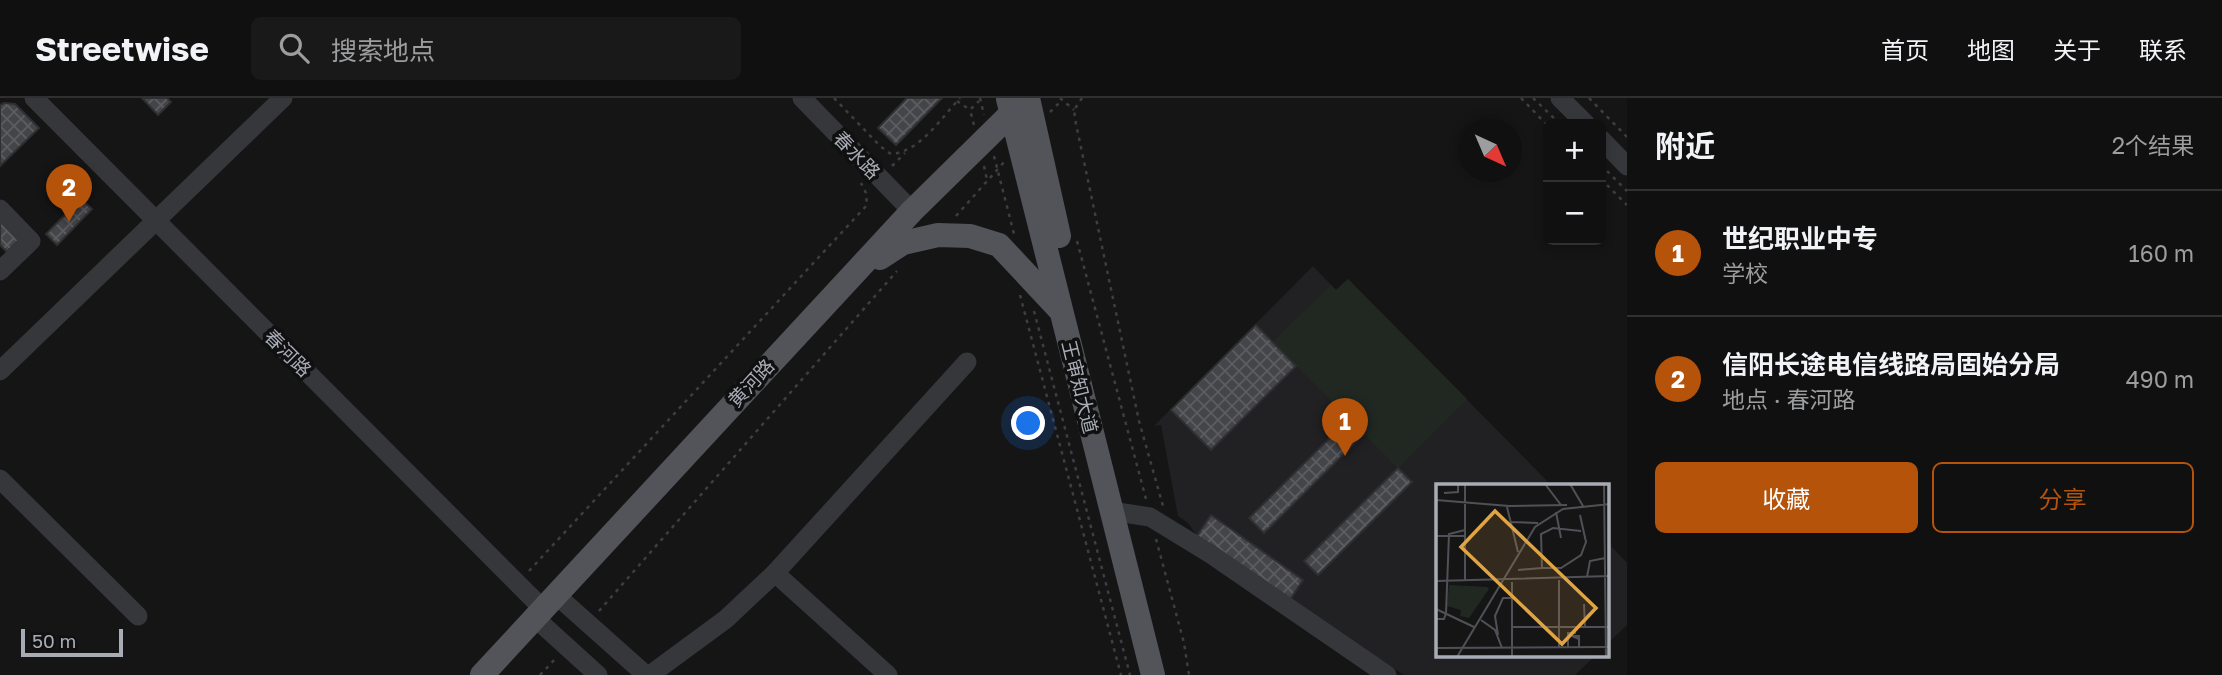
<!DOCTYPE html>
<html lang="zh">
<meta charset="utf-8">
<style>
body{margin:0;font-family:"Golos Text","Noto Sans SC",sans-serif;background:#191919;color:#f1f3f6}
.controls{position:absolute;right:21px;top:21px;display:grid;overflow:hidden;border-radius:10px;box-shadow:0 4px 10px #0003}
.controls button{width:63px;height:63px;display:grid;place-items:center;padding:0;border:0;border-bottom:2px solid #303030;background:#101010;color:#f1f3f6;font:35px sans-serif}
.compass{position:absolute;left:1459px;top:21px;width:63px;height:63px;border-radius:50%;background:#101010;box-shadow:0 4px 10px #0003;rotate:136deg}
.scale{position:absolute;left:21px;bottom:18px;width:102px;box-sizing:border-box;padding-left:7px;border:4px solid #a8acb5;border-top:0;font-size:19px;line-height:24px;white-space:nowrap;color:#a8acb5;-webkit-text-stroke:5px #101011;paint-order:stroke}
.you{position:absolute;left:1029px;top:326px;width:24px;height:24px;margin:-18px;border:5px solid #fff;border-radius:50%;background:#1a73e8;box-shadow:0 0 0 10px #1a73e833}
.badge{display:grid;place-items:center;width:46px;height:46px;border-radius:50%;background:#b45309;color:#fff;font-size:23px;font-weight:700}
.pin{position:absolute;translate:-50% -58px;filter:drop-shadow(0 2px 4px #0008)}
.pin::after{content:'';position:absolute;top:37px;width:24px;height:21px;background:inherit;clip-path:polygon(0 0,100% 0,50% 100%)}
.list{margin:0;padding:0;list-style:none}
h2{display:flex;justify-content:space-between;align-items:center;height:91px;margin:0;padding:0 28px;font-size:30px}
h2 small{font-size:23px;font-weight:400;color:#9c9d9f}
.list li{display:grid;grid-template-columns:46px 1fr auto;gap:21px;align-items:center;box-sizing:border-box;height:126px;padding:0 28px;border-top:2px solid #303030}
.list b{display:block;font-size:26px;white-space:nowrap}
.list p{margin:0;font-size:23px;white-space:nowrap;color:#9c9d9f}
.list em{font-size:23px;font-style:normal;color:#9c9d9f}
.actions{display:flex;gap:14px;padding:21px 28px}
.actions a{flex:1;padding:16px 0;border:2px solid #b45309;border-radius:10px;text-align:center;font-size:24px;color:#b45309}
.actions .main{background:#b45309;color:#fff}
.icon{flex:none;width:38px;height:38px;fill:none;stroke:currentColor;stroke-width:2;stroke-linecap:round;stroke-linejoin:round}
.map{position:relative;flex:none;width:1627px;height:577px;overflow:hidden}
header{display:flex;align-items:center;gap:42px;box-sizing:border-box;height:98px;padding:0 35px;background:#101010;border-bottom:2px solid #303030}
header strong{font-size:33px}
nav{display:flex;gap:38px;margin-inline-start:auto;font-size:24px}
.search{width:490px;height:63px;background:#191919;display:flex;align-items:center;gap:18px;box-sizing:border-box;padding:0 24px;border-radius:10px;color:#9c9d9f;font-size:26px}
main{display:flex}
aside{flex:1;background:#101010}
.map>svg:first-child{display:block}
.built{fill:#212123}
.grass{fill:#212822}
.building{fill:url(#building-cross-hatch);stroke:#2f2f32;stroke-width:2}
.lines{fill:none;stroke-linecap:round;stroke-linejoin:round}
.path{stroke:#3c3e42;stroke-width:2.5;stroke-dasharray:3.5 5;stroke-linecap:butt}
.minor{stroke:#36373b;stroke-width:19}
.major{stroke:#525459;stroke-width:24}
.labels{text-anchor:middle;stroke-width:7;stroke-linejoin:round;paint-order:stroke}
.street-label{font-size:19px;fill:#a8acb5;stroke:#101011}
.inset-road{fill:none;stroke:#505156;stroke-width:2}
.view{fill:#e1a442;fill-opacity:0.15;stroke:#e1a442;stroke-width:3.5}
.inset-edge{fill:none;stroke:#a8acb5;stroke-width:3.5}
</style>
<header>
<strong>Streetwise</strong>
<div class="search"><svg class="icon" aria-label="search" viewBox="0 0 24 24"><circle cx="10" cy="10" r="6"/><path d="M15 15l6 6"/></svg>搜索地点</div>
<nav><a>首页</a><a>地图</a><a>关于</a><a>联系</a></nav>
</header>
<main>
<div class="map">
<svg width="1627" height="577" viewBox="0 0 1627 577">
<defs>
<pattern id="building-cross-hatch" width="8" height="8" patternUnits="userSpaceOnUse" patternTransform="scale(1.75)"><rect width="8" height="8" fill="#444549"/><path d="M0 0l8 8M0 8l8-8" fill="none" stroke="#5c5d61"/></pattern>
</defs>
<rect width="100%" height="100%" fill="#151516"/>
<!-- built -->
<g class="built">
<path d="M1313,168L1336,192L1348,181L1552,388H1438V558H1595L1575,577H1404L1289,503L1197,438L1188,425L1178,418L1161,327L1154,328Z"/>
<path d="M1608,445L1627,465V527L1608,545Z"/>
</g>
<!-- grass -->
<path class="grass" d="M1348,181L1467,301L1398,370L1273,244L1331,187L1336,192Z"/>
<!-- building -->
<g class="building">
<path d="M142,0H167L171,4L158,17Z"/>
<path d="M907,0H942L896,47L878,30Z"/>
<path d="M4,5L15,6L39,30L0,68V7Z"/>
<path d="M81,101L92,111L57,147L46,136Z"/>
<path d="M0,119L21,140L7,154L0,147Z"/>
<path d="M1256,227L1296,268L1211,352L1171,312Z"/>
<path d="M1349,321L1364,336L1264,435L1249,420Z"/>
<path d="M1398,370L1412,384L1318,477L1304,463Z"/>
<path d="M1211,417L1303,482L1289,503L1197,438Z"/>
</g>
<g class="lines">
<!-- path -->
<g class="path">
<path d="M834,0L880,48L891,56C920,54 941,20 960,0"/>
<path d="M980,0L984,17"/>
<path d="M1060,0L1074,12"/>
<path d="M1082,0L1074,12L1076,26L1139,323L1163,408"/>
<path d="M1521,0L1548,28"/>
<path d="M1533,0L1560,26"/>
<path d="M1589,0L1627,39"/>
<path d="M957,3L970,12"/>
<path d="M1050,14L1061,3"/>
<path d="M974,27L970,12L979,3"/>
<path d="M994,58L1014,136"/>
<path d="M1601,67L1627,93"/>
<path d="M892,68L905,55"/>
<path d="M984,68L987,82"/>
<path d="M1601,81L1627,107"/>
<path d="M956,118L1005,63"/>
<path d="M1077,143L1146,401"/>
<path d="M1020,197L1121,577"/>
<path d="M1034,213L1130,577"/>
<path d="M1156,441L1184,545L1189,577"/>
<path d="M529,473L867,107L866,95L861,85"/>
<path d="M599,513L897,173"/>
<path d="M540,577L557,559"/>
</g>
<!-- minor -->
<g class="minor">
<path d="M34,0L542,510"/>
<path d="M802,0L912,113"/>
<path d="M1560,0L1586,26"/>
<path d="M1601,41L1627,68"/>
<path d="M0,111L31,143L0,173"/>
<path d="M0,273L283,0"/>
<path d="M0,381L138,518"/>
<path d="M1111,413L1150,419L1212,457L1387,577"/>
<path d="M775,475L967,264"/>
<path d="M555,496L646,577"/>
<path d="M534,519L598,577"/>
<path d="M650,577L726,521L775,475L888,577"/>
</g>
<!-- major -->
<g class="major">
<path d="M1028,0L1059,138"/>
<path d="M1008,1L1153,577"/>
<path d="M880,160L903,145L938,137L970,138L999,147L1058,210"/>
<path d="M482,577L912,113L1027,0"/>
</g>
</g>
<g class="labels">
<!-- street labels -->
<g class="street-label">
<text transform="translate(857 57) rotate(46)" y="7">春水路</text>
<text transform="translate(288 255) rotate(45)" y="7">春河路</text>
<text transform="translate(751 285) rotate(-47)" y="7">黄河路</text>
<text transform="translate(1080 289) rotate(76)" y="7">王审知大道</text>
</g>
</g>
<!-- overview -->
<g transform="translate(1436 386)">
<rect width="173" height="173" fill="#151516"/>
<path d="M13,101L51,103L53,105L33,134L24,132L25,126L11,122Z" fill="#212822"/>
<path class="inset-road" d="M29,0V97M109,0L125,21M134,0L147,22M168,0L170,173M8,9L22,8V0M0,16L73,22L131,21M71,23L82,68M120,28L125,54M144,31L150,58L145,71L125,84H106L105,50L117,44L145,47M74,38L102,39M0,52H29M82,86L106,84M151,93L154,77L169,74M123,96V164M0,97L174,92M76,98V173M148,120L149,143M0,125L38,143M0,135H8L10,129L13,50L29,46M45,136L59,146L66,164M76,143H174M62,151L59,132L67,114H76M0,164L174,163M132,164V149H140M143,164V152H136L143,155M21,173L99,43L127,25L174,20"/>
<path class="view" d="M59,27L160,124L126,160L25,63Z"/>
<rect width="173" height="173" class="inset-edge"/>
</g>
</svg>
<div class="controls">
<button>+</button>
<button>−</button>
</div>
<svg class="compass" viewBox="-18 -18 36 36"><path d="M0-13l5 13h-10z" fill="#e53935"/><path d="M0 13l5-13h-10z" fill="#9c9d9f"/></svg>
<div class="scale">50 m</div>
<div class="you"></div>
<div class="pin badge" style="left:1345px;top:358px">1</div>
<div class="pin badge" style="left:69px;top:124px">2</div>
</div>
<aside>
<h2>附近<small>2个结果</small></h2>
<ul class="list">
<li><span class="badge">1</span><div><b>世纪职业中专</b><p>学校</p></div><em>160 m</em></li>
<li><span class="badge">2</span><div><b>信阳长途电信线路局固始分局</b><p>地点 · 春河路</p></div><em>490 m</em></li>
</ul>
<div class="actions"><a class="main">收藏</a><a>分享</a></div>
</aside>
</main>
